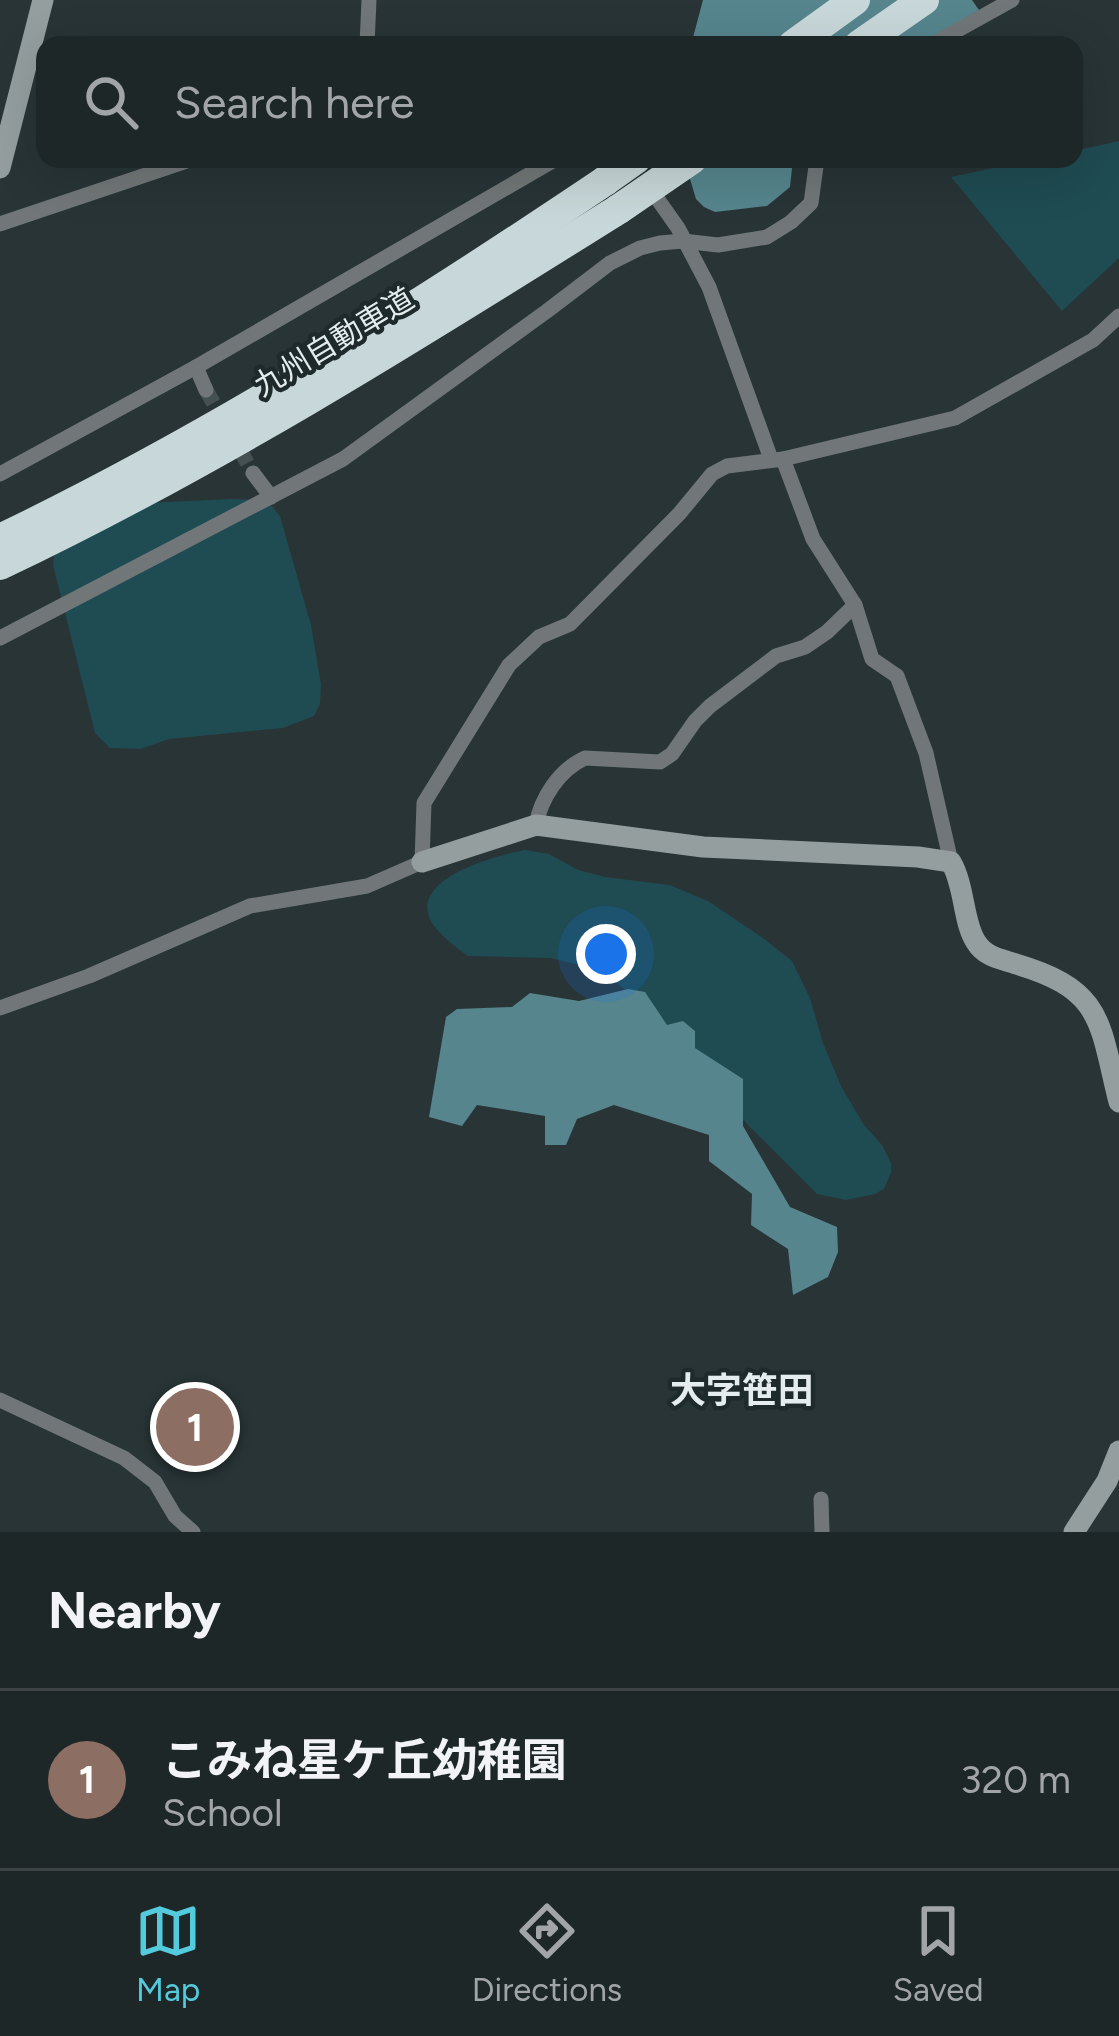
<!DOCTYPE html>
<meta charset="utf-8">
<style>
body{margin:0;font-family:Figtree,"Noto Sans JP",sans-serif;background:#262f30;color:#f1f3f6}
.you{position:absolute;left:606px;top:954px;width:42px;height:42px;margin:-30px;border:9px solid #fff;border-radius:50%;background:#1a73e8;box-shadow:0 0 0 18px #1a73e833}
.badge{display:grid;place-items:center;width:78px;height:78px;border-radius:50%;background:#54cadd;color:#fff;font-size:39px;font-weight:700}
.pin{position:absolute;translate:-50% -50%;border:6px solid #fff;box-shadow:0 3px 12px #0006}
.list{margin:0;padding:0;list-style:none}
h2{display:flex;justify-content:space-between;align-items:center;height:156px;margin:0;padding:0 48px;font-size:51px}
h2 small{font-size:39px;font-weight:400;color:#a1a5a8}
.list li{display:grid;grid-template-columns:78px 1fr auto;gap:36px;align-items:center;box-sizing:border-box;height:180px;padding:0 48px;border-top:3px solid #3c4445}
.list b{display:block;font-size:45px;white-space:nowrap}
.list p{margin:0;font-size:39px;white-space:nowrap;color:#a1a5a8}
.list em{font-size:39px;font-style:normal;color:#a1a5a8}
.icon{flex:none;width:66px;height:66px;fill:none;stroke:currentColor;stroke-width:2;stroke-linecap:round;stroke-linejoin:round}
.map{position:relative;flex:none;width:1119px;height:1532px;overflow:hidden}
.search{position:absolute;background:#1e2728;box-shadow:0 12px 48px #0002;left:36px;right:36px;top:36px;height:132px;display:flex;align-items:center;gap:30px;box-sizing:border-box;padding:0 42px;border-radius:24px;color:#a1a5a8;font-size:45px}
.sheet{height:336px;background:#1e2728}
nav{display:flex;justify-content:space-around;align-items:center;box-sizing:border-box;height:168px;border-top:3px solid #3c4445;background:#1e2728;font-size:33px;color:#a1a5a8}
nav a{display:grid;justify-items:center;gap:6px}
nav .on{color:#54cadd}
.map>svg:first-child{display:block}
.green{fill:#1f4b52}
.water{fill:#56858d}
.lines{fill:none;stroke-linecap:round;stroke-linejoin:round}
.street-tunnel{stroke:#445051;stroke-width:15;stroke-dasharray:15 8;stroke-linecap:butt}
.street{stroke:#717778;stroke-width:15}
.secondary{stroke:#949e9f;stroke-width:21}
.highway{stroke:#c8d7d9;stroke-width:30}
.highway-bridge{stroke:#c8d7d9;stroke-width:30}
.labels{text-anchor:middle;stroke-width:9;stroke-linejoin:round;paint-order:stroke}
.street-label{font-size:30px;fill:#e4eced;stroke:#1e2a2c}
.quarter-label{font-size:36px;font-weight:bold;fill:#e4eced;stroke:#1e2a2c}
</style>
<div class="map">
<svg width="1119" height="1532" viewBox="0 0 1119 1532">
<rect width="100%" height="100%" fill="#283436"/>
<!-- green -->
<g class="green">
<path d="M1119,141V258L1062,311L951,177L1036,159H1074V151Z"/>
<path d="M231,499L267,500L280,516L311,625L321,684L320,704L314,716L283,728L169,739L141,749L110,748L95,733L53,565L56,521L102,505Z"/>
<path d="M525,850L549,854L578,870L605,877L670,885L708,901L763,938L792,961L810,998L823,1043L841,1086L864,1125L882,1145L891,1163V1173L884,1189L875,1194L846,1200L817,1194L748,1125L642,1002L599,970L551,958L468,956C456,948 440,935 432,923C406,879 497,855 525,850Z"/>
</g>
<!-- water -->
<g class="water">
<path d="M703,0H972L979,10L920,45H691Z"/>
<path d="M684,159H793L790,187L767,206L715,212L704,207L696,199Z"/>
<path d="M628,989L645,992L667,1025L683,1021L695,1031V1048L743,1079V1126L790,1207L837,1227L838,1252L828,1277L793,1295L788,1249L751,1225L752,1194L709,1161V1135L614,1105L577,1119L566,1145H545V1116L477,1105L462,1126L429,1117L446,1017L457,1009L512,1007L530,993L579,1001Z"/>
</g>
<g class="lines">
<!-- street-tunnel -->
<path class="street-tunnel" d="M206,390L253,473"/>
<!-- street -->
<g class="street">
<path d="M367,45L369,0"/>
<path d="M931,45L1012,0"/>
<path d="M647,184L678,228L709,287L771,459"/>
<path d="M0,224L193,159"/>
<path d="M196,367L206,390"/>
<path d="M783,459L813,539L855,605L872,659L897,676L926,753L951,862"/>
<path d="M253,473L271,497"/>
<path d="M0,474L196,367L556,159"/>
<path d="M0,638L343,459L547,311L610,263L640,248L660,243L683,241L718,245L767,237L791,222L811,203L817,159"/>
<path d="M536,825C541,798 559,770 585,758L660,762L672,754L695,721L710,706L776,656L805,647L827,632L855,605"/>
<path d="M0,1008L89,976L250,906L367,886L422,862L424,803L509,665L539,637L570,624L679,514L712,474L727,466L783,459L955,418L1093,340L1119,316"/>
<path d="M0,1400L124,1458L155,1482L175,1516L193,1532"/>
<path d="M821,1499L822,1532"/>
</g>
<!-- secondary -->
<g class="secondary">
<path d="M0,168L43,0"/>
<path d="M422,862L536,825L703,847L918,857L951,862C965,886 963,923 976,942C985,957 1001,959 1016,964C1104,990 1099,1022 1119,1102"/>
<path d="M1074,1532L1107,1481L1119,1451"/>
</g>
<!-- highway -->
<g class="highway">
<path d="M793,45L855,0"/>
<path d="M859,45L924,0"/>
<path d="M0,539C212,437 410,312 605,181"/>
<path d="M0,565C215,463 418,335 619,209"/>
</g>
<!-- highway-bridge -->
<g class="highway-bridge">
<path d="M605,181L636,159"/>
<path d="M619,209L692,159"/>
</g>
</g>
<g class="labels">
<!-- street labels -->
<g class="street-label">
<text transform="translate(334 342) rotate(-31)" y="10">九州自動車道</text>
</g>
<!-- quarter labels -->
<g class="quarter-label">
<text x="742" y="1403">大字笹田</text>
</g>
</g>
</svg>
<div class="you"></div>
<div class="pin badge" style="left:195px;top:1427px;background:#8d6e63">1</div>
<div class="search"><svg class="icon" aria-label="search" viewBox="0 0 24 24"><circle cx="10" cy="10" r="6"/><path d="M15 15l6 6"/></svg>Search here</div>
</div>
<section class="sheet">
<h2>Nearby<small></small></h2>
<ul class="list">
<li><span class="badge" style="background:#8d6e63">1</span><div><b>こみね星ケ丘幼稚園</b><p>School</p></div><em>320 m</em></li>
</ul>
</section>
<nav>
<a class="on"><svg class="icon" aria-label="map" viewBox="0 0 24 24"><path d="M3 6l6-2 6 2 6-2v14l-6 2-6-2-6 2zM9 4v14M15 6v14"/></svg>Map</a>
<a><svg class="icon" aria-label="directions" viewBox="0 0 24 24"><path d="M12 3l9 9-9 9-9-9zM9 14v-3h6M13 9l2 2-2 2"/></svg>Directions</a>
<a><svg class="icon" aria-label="saved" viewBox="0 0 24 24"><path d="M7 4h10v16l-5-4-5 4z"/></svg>Saved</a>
</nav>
